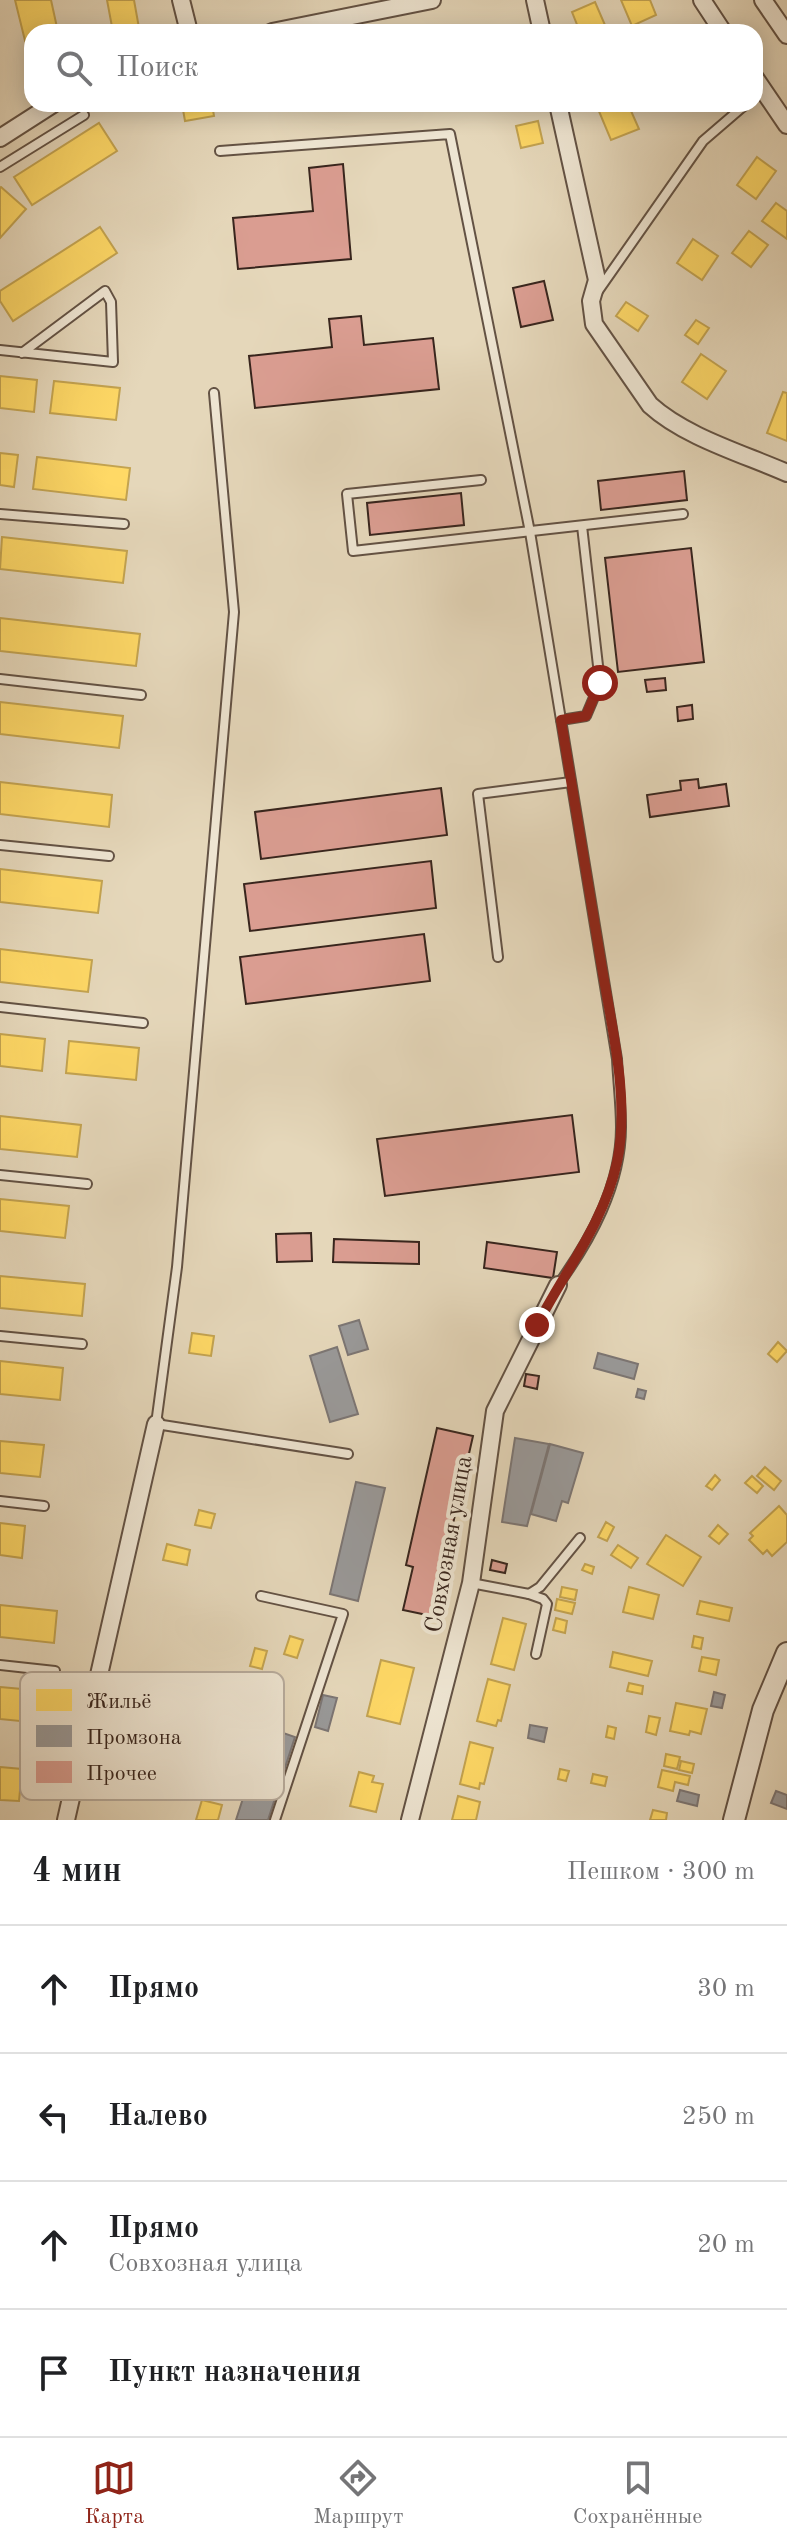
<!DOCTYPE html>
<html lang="ru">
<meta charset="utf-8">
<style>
body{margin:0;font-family:"Old Standard TT",serif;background:#f2f2f2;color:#202124}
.stop{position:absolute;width:24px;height:24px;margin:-18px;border:6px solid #8f2418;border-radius:50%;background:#fff}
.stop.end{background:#8f2418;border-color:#fff;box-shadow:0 2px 8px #0008}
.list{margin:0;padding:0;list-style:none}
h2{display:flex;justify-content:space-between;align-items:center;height:104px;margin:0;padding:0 32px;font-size:34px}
h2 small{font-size:26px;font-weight:400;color:#757577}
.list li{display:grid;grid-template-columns:52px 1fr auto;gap:24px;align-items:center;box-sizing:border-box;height:128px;padding:0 32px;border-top:2px solid #e0e0e0}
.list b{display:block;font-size:30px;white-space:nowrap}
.list p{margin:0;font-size:26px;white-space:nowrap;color:#757577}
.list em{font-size:26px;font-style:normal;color:#757577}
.icon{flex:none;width:44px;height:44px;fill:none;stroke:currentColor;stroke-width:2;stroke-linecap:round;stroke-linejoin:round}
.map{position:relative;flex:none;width:787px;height:1820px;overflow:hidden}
.search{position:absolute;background:#fff;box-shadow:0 4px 20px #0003;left:24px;right:24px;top:24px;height:88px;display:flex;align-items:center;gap:20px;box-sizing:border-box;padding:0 28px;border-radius:24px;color:#757577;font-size:30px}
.sheet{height:616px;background:#fff}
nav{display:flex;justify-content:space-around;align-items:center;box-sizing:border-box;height:112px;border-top:2px solid #e0e0e0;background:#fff;font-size:22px;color:#757577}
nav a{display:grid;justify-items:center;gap:4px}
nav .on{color:#8f2418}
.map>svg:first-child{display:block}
.homes{fill:#ffd966;stroke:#c3a350;stroke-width:2}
.industry{fill:#999;stroke:#7c7674;stroke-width:2}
.building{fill:#da9d91;stroke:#38251d;stroke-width:2}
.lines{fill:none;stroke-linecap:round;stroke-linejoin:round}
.service-casing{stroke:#635244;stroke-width:12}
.minor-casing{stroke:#635244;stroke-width:20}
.tertiary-casing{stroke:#635244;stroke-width:24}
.service{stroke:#eee5d2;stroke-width:8}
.minor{stroke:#eee5d2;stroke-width:16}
.tertiary{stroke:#eee5d2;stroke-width:20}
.route{stroke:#8f2418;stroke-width:10}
.labels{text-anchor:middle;stroke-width:8;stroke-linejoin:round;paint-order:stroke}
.street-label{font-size:24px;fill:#38251d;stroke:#eee5d2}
.key{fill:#eee5d2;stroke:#b7ab9c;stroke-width:2}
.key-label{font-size:22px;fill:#38251d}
</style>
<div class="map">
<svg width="787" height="1820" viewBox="0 0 787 1820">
<rect width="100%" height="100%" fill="#e5d7ba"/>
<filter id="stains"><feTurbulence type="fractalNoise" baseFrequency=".0025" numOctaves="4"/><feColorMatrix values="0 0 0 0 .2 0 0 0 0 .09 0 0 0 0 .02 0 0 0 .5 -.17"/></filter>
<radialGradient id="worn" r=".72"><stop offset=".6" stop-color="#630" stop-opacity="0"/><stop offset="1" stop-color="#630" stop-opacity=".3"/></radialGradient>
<!-- homes -->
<g class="homes">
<path d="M15,0H51L58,32H32V69Z"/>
<path d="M107,0H134L139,28L113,32Z"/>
<path d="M621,0H650L656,15L632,26Z"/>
<path d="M595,2L608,32H580L572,12Z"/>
<path d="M182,104H212L214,116L185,121Z"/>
<path d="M609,104H628L639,129L611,140L598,109Z"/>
<path d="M538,121L543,143L521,148L516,126Z"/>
<path d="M99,123L117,151L32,205L14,177Z"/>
<path d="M757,157L776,171L756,199L737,185Z"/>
<path d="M1,187L26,209L0,238V188Z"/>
<path d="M776,203L787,211V239L762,221Z"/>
<path d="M100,227L117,253L13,321L0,301V291Z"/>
<path d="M749,231L768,245L751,267L732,253Z"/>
<path d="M693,239L718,256L702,280L677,263Z"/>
<path d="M626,302L648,316L638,331L616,316Z"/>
<path d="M696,320L709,328L698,344L685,335Z"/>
<path d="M701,354L726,371L707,399L682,382Z"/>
<path d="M0,376L37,380L34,412L0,408Z"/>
<path d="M54,381L120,388L116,420L50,413Z"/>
<path d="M783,392L787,393V441L767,433Z"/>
<path d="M0,453L18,455L14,487L0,485Z"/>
<path d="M37,457L130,468L126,500L33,489Z"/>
<path d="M2,537L127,551L123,583L0,569Z"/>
<path d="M0,618L140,634L136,666L0,651Z"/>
<path d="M0,702L123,716L119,748L0,734Z"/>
<path d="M0,782L112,795L109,827L0,814Z"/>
<path d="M0,869L102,881L98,913L0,902Z"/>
<path d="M0,949L92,960L88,992L0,982Z"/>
<path d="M0,1034L45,1039L42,1071L0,1066Z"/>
<path d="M69,1041L139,1048L136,1080L66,1073Z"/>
<path d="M0,1116L81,1125L77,1157L0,1149Z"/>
<path d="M0,1199L69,1206L65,1238L0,1231Z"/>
<path d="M0,1276L85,1284L82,1316L0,1308Z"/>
<path d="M192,1333L214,1336L211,1356L189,1353Z"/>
<path d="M778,1342L787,1351L777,1362L768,1354Z"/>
<path d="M0,1361L63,1368L60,1400L0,1394Z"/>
<path d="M0,1441L44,1445L40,1477L0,1473Z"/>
<path d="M765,1467L781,1481L774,1490L757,1476Z"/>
<path d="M715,1475L720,1480L712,1490L706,1486Z"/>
<path d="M752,1476L763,1486L757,1493L745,1483Z"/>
<path d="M779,1506L787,1515V1542L772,1556L767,1550L763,1554L749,1540L753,1536L750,1533Z"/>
<path d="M199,1510L215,1514L211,1528L195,1525Z"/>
<path d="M606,1522L614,1527L607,1541L598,1537Z"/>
<path d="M0,1523L25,1526L22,1558L0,1555Z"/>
<path d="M718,1525L728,1534L719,1544L709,1536Z"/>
<path d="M666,1535L701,1557L683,1586L647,1564Z"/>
<path d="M167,1544L190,1550L187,1565L163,1560Z"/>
<path d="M618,1545L638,1558L631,1568L611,1555Z"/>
<path d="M585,1564L594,1567L592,1574L582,1570Z"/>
<path d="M562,1587L577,1590L575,1600L560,1597Z"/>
<path d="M629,1587L659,1595L653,1619L623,1612Z"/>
<path d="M557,1599L575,1603L572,1614L555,1610Z"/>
<path d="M700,1601L732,1608L729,1621L697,1614Z"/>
<path d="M0,1605L57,1611L54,1643L0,1637Z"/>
<path d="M503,1618L526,1624L514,1670L491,1664Z"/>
<path d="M556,1618L567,1621L565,1633L553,1630Z"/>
<path d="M290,1636L303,1640L297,1658L284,1654Z"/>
<path d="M694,1636L703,1638L701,1649L692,1647Z"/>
<path d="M255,1648L267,1651L262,1669L250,1666Z"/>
<path d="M613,1652L652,1661L648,1676L610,1667Z"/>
<path d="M702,1657L719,1660L716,1675L699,1671Z"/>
<path d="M381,1660L414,1668L400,1724L367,1716Z"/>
<path d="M488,1679L510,1685L501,1721L498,1720L496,1726L477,1721Z"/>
<path d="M629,1683L643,1686L642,1694L627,1691Z"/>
<path d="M0,1687L44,1691L40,1723L0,1719Z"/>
<path d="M676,1703L707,1709L701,1734L690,1731L689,1735L670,1731Z"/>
<path d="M649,1716L660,1718L656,1735L646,1732Z"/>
<path d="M608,1726L616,1728L614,1739L606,1737Z"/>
<path d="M470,1742L493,1748L484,1784L480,1783L479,1789L460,1784Z"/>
<path d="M666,1754L680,1757L677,1769L664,1766Z"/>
<path d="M681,1761L694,1764L692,1773L679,1770Z"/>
<path d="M0,1767L22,1769L19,1801L0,1800Z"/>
<path d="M560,1769L569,1771L566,1781L558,1779Z"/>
<path d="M662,1770L690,1776L688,1785L675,1782L673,1791L658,1787Z"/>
<path d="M359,1772L374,1776L372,1782L383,1784L376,1812L350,1806Z"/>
<path d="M593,1774L607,1777L605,1786L591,1783Z"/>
<path d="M458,1796L480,1802L476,1820H452Z"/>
<path d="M202,1800L222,1805L218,1820H196Z"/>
<path d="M653,1810L667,1813L666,1820H650Z"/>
</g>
<!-- industry -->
<g class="industry">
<path d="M359,1320L368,1349L348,1355L339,1326Z"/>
<path d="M337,1347L358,1414L330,1422L310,1356Z"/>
<path d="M598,1353L638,1364L634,1379L594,1368Z"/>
<path d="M638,1389L646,1391L644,1399L636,1397Z"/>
<path d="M515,1438L549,1444L527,1526L502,1522Z"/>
<path d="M550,1444L583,1453L568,1503L562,1501L556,1521L531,1514Z"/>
<path d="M356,1482L385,1488L358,1601L330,1594Z"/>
<path d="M714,1692L725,1695L722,1708L711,1706Z"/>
<path d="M323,1695L337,1698L328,1731L315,1727Z"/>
<path d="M530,1725L547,1728L544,1742L528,1738Z"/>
<path d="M266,1727L295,1737L268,1820H236Z"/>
<path d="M680,1790L699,1795L697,1806L677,1801Z"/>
<path d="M776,1791L787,1795V1809L771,1803Z"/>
</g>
<!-- building -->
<g class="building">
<path d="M343,164L351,259L238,269L233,218L313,211L309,168Z"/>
<path d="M544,281L553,320L521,327L513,288Z"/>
<path d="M361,316L364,345L433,338L439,389L255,408L249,356L332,347L329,319Z"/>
<path d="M684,471L687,500L601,510L598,481Z"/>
<path d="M461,493L464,525L370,535L367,503Z"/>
<path d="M691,548L704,662L618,672L605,558Z"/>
<path d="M665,678L666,690L647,692L645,680Z"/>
<path d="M692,705L693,719L678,721L677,707Z"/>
<path d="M698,779L699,788L726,784L729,806L650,817L647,795L681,790L680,781Z"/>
<path d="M441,788L447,835L261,859L255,812Z"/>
<path d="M431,861L436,908L250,931L244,884Z"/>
<path d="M424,934L430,981L246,1004L240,957Z"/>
<path d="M572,1115L579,1172L385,1196L377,1139Z"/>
<path d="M311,1233L312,1261L277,1262L276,1234Z"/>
<path d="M334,1239L419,1242V1264L333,1262Z"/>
<path d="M487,1242L557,1252L553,1278L484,1268Z"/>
<path d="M526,1374L539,1376L537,1389L524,1386Z"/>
<path d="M437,1428L473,1436L432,1616L403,1610L413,1567L406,1565Z"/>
<path d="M492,1560L507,1564L505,1573L490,1570Z"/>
</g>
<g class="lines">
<defs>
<g id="service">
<path d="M220,151L450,134L530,532L617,1059C618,1081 621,1104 621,1127C621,1185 591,1239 558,1285"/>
<path d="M0,167L84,115"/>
<path d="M598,291L703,141L746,104"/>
<path d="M0,350L113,362L111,302L105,291L22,353"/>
<path d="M214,393L234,612L177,1267L156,1424L348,1454"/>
<path d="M481,480L347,494L353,551L683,514"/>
<path d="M0,514L124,524"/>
<path d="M0,679L141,695"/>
<path d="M561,720L586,716L600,683L582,526"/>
<path d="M0,845L109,856"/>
<path d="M498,957L478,794L571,782"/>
<path d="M0,1007L143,1023"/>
<path d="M0,1175L87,1184"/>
<path d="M0,1336L82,1344"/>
<path d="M0,1501L44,1506"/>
<path d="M471,1583L529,1594L540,1587L580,1538"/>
<path d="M529,1594L543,1599L547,1604L536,1654"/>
<path d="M261,1596L343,1614L275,1820"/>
<path d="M0,1665L55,1671"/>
</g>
<g id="minor">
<path d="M181,0L189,32"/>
<path d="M535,0L542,32"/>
<path d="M702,0L723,32"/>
<path d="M763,0L787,35"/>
<path d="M272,32L432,0"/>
<path d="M755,78L787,125"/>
<path d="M558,104L597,280L591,301L594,324L650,405C685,437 744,454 787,473"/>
<path d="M0,138L53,104"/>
<path d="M66,1820L156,1424"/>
<path d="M410,1820L471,1583L495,1411L558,1285"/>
</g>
<path id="tertiary" d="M734,1820L763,1710L787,1653"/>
</defs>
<!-- service casing -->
<use href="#service" class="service-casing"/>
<!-- minor casing -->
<use href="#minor" class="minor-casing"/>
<!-- tertiary casing -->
<use href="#tertiary" class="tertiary-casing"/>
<!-- service -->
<use href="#service" class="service"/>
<!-- minor -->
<use href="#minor" class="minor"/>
<!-- tertiary -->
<use href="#tertiary" class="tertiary"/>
</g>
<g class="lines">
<!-- route -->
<path class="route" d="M537,1325C565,1271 604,1223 617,1162C630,1101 612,1028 602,968C588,885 575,803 561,720L586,716L600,683"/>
</g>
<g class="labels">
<!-- street labels -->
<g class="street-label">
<text transform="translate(448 1544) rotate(-80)" y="8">Совхозная улица</text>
</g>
</g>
<!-- legend -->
<rect x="20" y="1672" width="264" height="128" rx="12" class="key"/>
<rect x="36" y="1689" width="36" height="22" fill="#ffd966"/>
<rect x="36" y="1725" width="36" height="22" fill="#999"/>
<rect x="36" y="1761" width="36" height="22" fill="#da9d91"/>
<g class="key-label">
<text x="86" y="1708">Жильё</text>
<text x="86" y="1744">Промзона</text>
<text x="86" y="1780">Прочее</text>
</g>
<rect width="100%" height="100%" filter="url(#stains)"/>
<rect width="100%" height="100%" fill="url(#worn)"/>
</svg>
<div class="stop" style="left:600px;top:683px"></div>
<div class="stop end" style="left:537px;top:1325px"></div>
<div class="search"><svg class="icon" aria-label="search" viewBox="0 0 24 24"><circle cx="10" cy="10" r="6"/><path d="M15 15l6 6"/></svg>Поиск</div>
</div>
<section class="sheet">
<h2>4 мин<small>Пешком · 300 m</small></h2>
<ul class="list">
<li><svg class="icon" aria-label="ahead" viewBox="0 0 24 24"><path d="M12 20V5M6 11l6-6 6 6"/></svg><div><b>Прямо</b></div><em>30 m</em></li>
<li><svg class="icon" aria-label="left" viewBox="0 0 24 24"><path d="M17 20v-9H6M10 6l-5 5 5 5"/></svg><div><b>Налево</b></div><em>250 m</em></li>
<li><svg class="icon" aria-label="ahead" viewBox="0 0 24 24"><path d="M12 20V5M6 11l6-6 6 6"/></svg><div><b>Прямо</b><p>Совхозная улица</p></div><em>20 m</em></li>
<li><svg class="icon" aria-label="arrive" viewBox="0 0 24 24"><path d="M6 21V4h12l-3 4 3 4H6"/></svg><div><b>Пункт назначения</b></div></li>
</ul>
</section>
<nav>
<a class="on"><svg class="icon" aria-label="map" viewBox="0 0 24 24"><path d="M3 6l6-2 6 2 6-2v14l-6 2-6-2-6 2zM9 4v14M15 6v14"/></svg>Карта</a>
<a><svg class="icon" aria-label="directions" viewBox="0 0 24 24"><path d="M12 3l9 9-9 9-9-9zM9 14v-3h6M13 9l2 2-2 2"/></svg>Маршрут</a>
<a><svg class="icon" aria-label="saved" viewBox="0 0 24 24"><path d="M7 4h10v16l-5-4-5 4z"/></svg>Сохранённые</a>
</nav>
